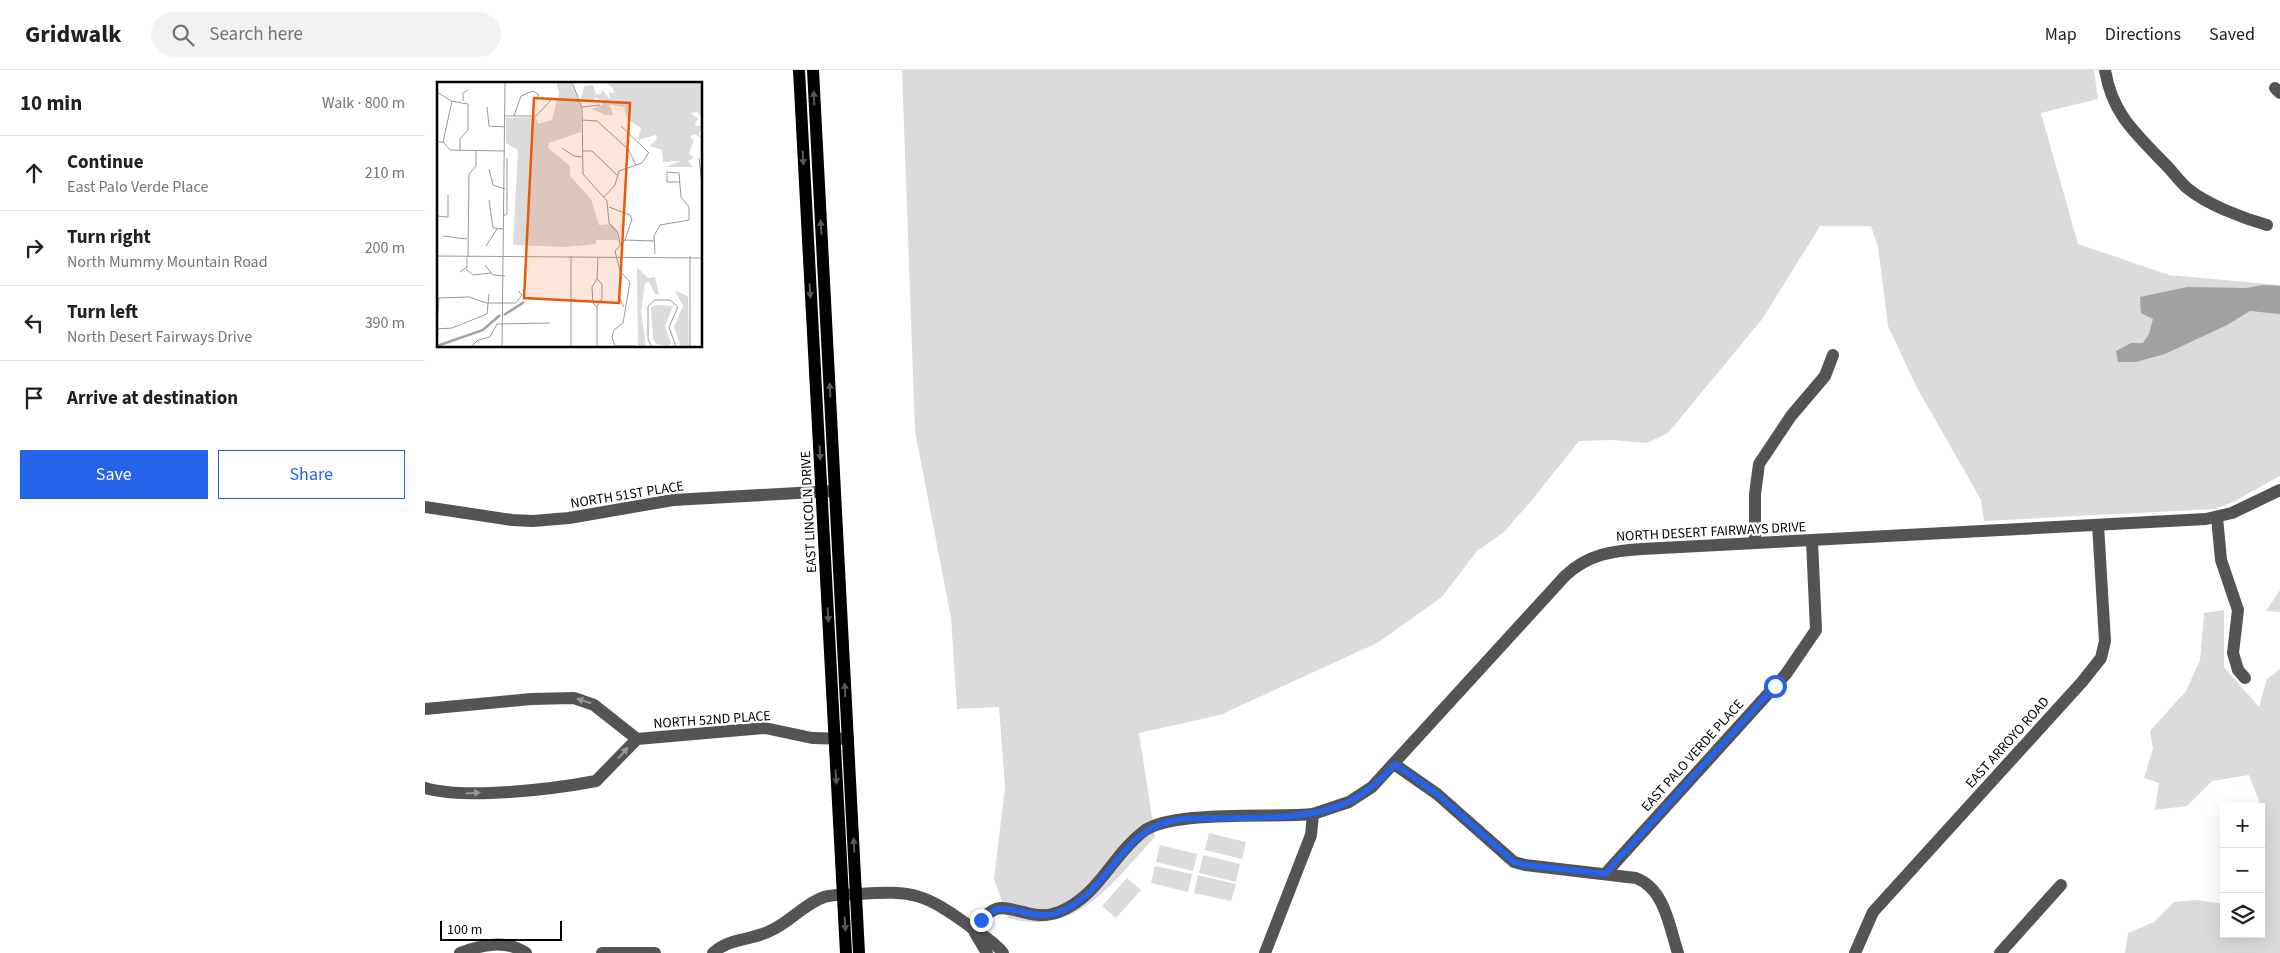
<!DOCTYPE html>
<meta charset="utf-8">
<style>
body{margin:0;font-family:"Source Sans 3",sans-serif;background:#f2f2f2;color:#202124}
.controls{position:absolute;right:15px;bottom:15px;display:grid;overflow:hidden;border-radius:0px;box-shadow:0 5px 20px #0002}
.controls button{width:45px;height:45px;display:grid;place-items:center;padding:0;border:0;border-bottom:1px solid #e0e0e0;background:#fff;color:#202124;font:25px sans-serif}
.scale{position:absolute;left:15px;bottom:12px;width:122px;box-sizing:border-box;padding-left:5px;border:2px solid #000;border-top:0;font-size:14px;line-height:18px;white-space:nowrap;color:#000;-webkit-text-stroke:4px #fff;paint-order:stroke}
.stop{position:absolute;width:15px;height:15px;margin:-11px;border:4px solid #2563eb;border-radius:50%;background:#fff}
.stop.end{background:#2563eb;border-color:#fff;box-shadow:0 1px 5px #0008}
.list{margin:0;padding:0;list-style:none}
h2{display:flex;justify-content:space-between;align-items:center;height:65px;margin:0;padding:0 20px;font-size:21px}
h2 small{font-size:16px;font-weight:400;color:#757577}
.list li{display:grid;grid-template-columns:32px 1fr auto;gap:15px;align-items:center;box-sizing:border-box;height:75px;padding:0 20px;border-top:1px solid #e0e0e0}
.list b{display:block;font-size:19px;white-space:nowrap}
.list p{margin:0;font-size:16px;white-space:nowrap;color:#757577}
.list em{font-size:16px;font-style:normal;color:#757577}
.actions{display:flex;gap:10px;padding:15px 20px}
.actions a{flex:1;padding:11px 0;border:1px solid #2563eb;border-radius:0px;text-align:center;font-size:18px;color:#2563eb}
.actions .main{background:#2563eb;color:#fff}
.icon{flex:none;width:28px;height:28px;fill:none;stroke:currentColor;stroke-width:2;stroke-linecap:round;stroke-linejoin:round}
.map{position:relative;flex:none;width:1855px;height:883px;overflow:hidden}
header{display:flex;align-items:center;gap:30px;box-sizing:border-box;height:70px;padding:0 25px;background:#fff;border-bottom:1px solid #e0e0e0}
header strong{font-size:24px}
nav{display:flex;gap:28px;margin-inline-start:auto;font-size:18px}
.search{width:350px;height:45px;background:#f2f2f2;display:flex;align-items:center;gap:12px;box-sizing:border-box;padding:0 18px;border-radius:28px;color:#757577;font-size:19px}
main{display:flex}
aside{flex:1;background:#fff}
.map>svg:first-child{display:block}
.green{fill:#dbdbdb}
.water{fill:#a2a2a2}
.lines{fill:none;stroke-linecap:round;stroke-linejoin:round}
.minor{stroke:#545454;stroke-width:12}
.major{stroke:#000;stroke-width:12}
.oneway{fill:#595959}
.oneway2{fill:#989898}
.route{stroke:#2563eb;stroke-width:6}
.labels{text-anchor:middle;stroke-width:4.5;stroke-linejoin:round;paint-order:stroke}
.street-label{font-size:14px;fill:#000;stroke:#fff}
.inset-river{fill:none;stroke:#a2a2a2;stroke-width:2.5}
.inset-road{fill:none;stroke:#999;stroke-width:1}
.view{fill:#e8590c;fill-opacity:0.15;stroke:#e8590c;stroke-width:2.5}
.inset-edge{fill:none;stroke:#000;stroke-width:2.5}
</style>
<header>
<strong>Gridwalk</strong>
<div class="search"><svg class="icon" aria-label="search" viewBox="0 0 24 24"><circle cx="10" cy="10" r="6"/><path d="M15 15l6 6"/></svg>Search here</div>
<nav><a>Map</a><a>Directions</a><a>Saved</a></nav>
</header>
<main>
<aside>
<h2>10 min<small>Walk · 800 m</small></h2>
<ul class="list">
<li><svg class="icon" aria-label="ahead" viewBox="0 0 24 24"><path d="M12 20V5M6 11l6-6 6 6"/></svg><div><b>Continue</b><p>East Palo Verde Place</p></div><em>210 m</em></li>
<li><svg class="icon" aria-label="right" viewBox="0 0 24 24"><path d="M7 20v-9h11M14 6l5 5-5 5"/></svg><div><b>Turn right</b><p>North Mummy Mountain Road</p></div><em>200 m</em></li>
<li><svg class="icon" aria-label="left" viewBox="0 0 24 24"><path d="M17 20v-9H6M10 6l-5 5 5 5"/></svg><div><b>Turn left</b><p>North Desert Fairways Drive</p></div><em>390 m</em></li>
<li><svg class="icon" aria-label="arrive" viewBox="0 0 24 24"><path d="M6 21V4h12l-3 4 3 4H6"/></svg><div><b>Arrive at destination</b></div></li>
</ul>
<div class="actions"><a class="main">Save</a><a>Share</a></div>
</aside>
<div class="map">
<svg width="1855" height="883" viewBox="0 0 1855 883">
<rect width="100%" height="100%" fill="#fff"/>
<!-- green -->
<g class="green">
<path d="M477,0H1669L1673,29L1616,43L1653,174L1744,205L1855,215V406L1808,432L1790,439L1559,451L1556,430L1491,316L1463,256L1453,177L1446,156H1395L1338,248L1243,363L1222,373L1188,370L1154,371L1107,430L1078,463L1052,481L1017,527L952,573L795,645L714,663L730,767C688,811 653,868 583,848L569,809L580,717L574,637L532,639L526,548L490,361Z"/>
<path d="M1855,520V542L1841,541Z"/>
<path d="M1799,540V597L1834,637L1842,609L1855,599V883H1700L1703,863L1729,852L1749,832L1772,830L1799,834V864H1836V737H1834V731L1824,705L1787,711L1762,736L1730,740L1734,713L1719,708L1728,678L1725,661L1761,621L1775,590L1779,543Z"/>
<path d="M784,763L821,772L817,789L780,780Z"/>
<path d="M735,775L772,784L768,801L731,792Z"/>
<path d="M778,785L815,794L811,812L774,803Z"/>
<path d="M730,796L767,804L763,822L726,813Z"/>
<path d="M773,805L811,814L806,831L769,823Z"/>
<path d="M702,808L716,820L691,848L677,836Z"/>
</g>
<!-- water -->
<path class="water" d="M1838,215L1855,216V244L1825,241L1802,255L1740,284L1711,292H1693L1691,281L1706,273H1718L1724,264L1728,249L1716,243L1715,227L1762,217L1821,218Z"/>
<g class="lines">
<!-- minor -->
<g class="minor">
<path d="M1680,0C1687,44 1711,64 1741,95C1748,102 1754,111 1762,118C1781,134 1817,148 1842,155"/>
<path d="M1850,18L1855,23"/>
<path d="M0,437L87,450L108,451L144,448L248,430L408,421"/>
<path d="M1792,447L1796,490L1813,540L1808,583L1813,600L1820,608"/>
<path d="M1330,473V424L1334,394L1366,346L1400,306L1408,285"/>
<path d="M0,639L106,629L149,628L169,635L212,669"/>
<path d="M969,694L1012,724L1089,792L1100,795L1211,808C1240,819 1244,856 1253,883"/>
<path d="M0,718C40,730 129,719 171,711L212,669L340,658L387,668L423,669"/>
<path d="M1180,804L1361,604L1391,560L1387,471"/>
<path d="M547,858C554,852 562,842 571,839C587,834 608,852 634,842C674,826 687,785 719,761C748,740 848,748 888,744L924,732L947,717L1140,506C1163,484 1187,481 1217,479L1781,449L1807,443L1855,420"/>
<path d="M550,863L562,883"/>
<path d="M35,883C56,875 81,869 101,883"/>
<path d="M177,883H230"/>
<path d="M288,883C305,867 327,871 347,860C365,852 379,834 399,827C409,824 422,825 433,824C490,820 500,824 546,857C557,865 570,872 578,883"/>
<path d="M840,883L886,765L888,744"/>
<path d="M1430,883L1448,842L1657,612L1676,588L1680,571L1673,455"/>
<path d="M1575,883L1636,815"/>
</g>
<!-- major -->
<g class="major">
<path d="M374,0L421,883"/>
<path d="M388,0L434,883"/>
</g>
</g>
<!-- one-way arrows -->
<defs><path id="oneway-solid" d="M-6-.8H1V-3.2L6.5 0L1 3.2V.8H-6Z" transform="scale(1.25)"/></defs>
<g class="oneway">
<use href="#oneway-solid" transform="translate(389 28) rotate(-93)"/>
<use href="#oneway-solid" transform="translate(378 88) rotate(87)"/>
<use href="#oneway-solid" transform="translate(396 157) rotate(-93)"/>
<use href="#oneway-solid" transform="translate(385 221) rotate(87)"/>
<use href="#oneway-solid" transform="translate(405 320) rotate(-93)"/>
<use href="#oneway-solid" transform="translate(395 383) rotate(87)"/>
<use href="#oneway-solid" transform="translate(403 545) rotate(87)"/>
<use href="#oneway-solid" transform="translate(420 620) rotate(-93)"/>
<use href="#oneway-solid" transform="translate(411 707) rotate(87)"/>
<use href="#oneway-solid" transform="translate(429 775) rotate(-93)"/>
<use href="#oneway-solid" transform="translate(420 854) rotate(87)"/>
</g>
<g class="oneway2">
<use href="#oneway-solid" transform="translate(159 631) rotate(-163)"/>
<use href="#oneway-solid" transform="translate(198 683) rotate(-49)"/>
<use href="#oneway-solid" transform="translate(48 723) rotate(-3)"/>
</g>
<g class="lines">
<!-- route -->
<path class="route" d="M556,850L572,839C593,837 611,850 632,843C689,822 692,756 757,749C807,746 881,754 925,731C943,722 956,709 970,694L1012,724L1089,792L1100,795L1180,804L1350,616"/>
</g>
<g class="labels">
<!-- street labels -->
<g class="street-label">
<text transform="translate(202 424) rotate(-9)" y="5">NORTH 51ST PLACE</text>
<text transform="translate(383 442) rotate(-93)" y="5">EAST LINCOLN DRIVE</text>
<text transform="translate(1286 461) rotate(-3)" y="5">NORTH DESERT FAIRWAYS DRIVE</text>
<text transform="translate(287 649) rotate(-4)" y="5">NORTH 52ND PLACE</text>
<text transform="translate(1582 672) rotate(-48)" y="5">EAST ARROYO ROAD</text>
<text transform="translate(1267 685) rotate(-48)" y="5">EAST PALO VERDE PLACE</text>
</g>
</g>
<!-- overview -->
<g transform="translate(12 12)">
<rect width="265" height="265" fill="#fff"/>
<path d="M119,0H134L144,23V50L112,61L111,66L133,84V94L154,117L162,143L174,142L180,148L182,158H159V162L128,165L76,163L81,68L69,61V36L99,35L101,42L115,38L122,11ZM168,0H265V35L260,30L253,31L262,37L258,40L259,44H265L262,52L265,56L257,52L253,55L257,58L252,72L257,76L251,79L256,85H228L244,79L226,80L225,68L213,64L220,57L219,53L201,58L204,46L190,37L187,25L173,23L176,33H168L155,27L166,22L159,15L156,20L144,17L147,4L156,3L159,12H164L165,8L173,17L172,10L177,11L176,6ZM200,185L211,196L218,195L222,212H218L212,200L208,201L204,229L209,265H201ZM238,209L251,214L252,265H244L237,245L246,224ZM222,223L236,224L228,244L234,261L231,264L219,262L216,257L214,225Z" fill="#dbdbdb"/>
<path class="inset-river" d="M67,233L87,220M0,264L46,248L63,233"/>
<path class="inset-road" d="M135,0L145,26L146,92L170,119L172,141L181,151L183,162M0,10L14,19L31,22V48L23,57V68M26,19V11L32,7M50,25L52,44L68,45M145,25L163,23M67,34H99L114,18M77,34L84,14L96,9L102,13L99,16M145,38L160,39L191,67L199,83M184,44L211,70M0,60H6L13,68L68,69M6,60L15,19M125,66L137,74L145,75M145,69H155L180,93M262,76L265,103M52,87L56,103L68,107M167,115L178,103L182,89L205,81L212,70M52,118L56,146L67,147M172,125L193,133L195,138M0,134L11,135V113M66,134L70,132V76M195,137L188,158L178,169L183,189L193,200L186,241L177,248L175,255L178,264H199M6,154L30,157M188,158L217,159M49,164L60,147M218,172L217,154L223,143L252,138V125L244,115L242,91L230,90V100H243M0,174L265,176M253,174V265M31,175L32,92L39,84V68M48,183L56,193L68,194M29,187L36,193L54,191M23,190L30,185V175M185,192L182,215L187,225M160,197L161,175M0,216L32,215L49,221H79L85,213L81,209M160,225V265M160,225L156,221L155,205L160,197M160,225L165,216V202L160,197M0,243L2,216M0,247L15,246L50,232L52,212M34,265L41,258L53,255L60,242L113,241M65,265L68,0M134,265V174M215,265L211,257V224L218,218H233L241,225L232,245L239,265"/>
<path class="view" d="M97,16L193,21L182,221L87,216Z"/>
<rect width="265" height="265" class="inset-edge"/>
</g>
</svg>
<div class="controls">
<button>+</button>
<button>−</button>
<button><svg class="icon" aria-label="layers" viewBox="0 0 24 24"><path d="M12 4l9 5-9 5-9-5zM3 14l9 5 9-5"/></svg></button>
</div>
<div class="scale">100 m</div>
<div class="stop" style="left:1350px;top:616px"></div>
<div class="stop end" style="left:556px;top:850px"></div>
</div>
</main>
